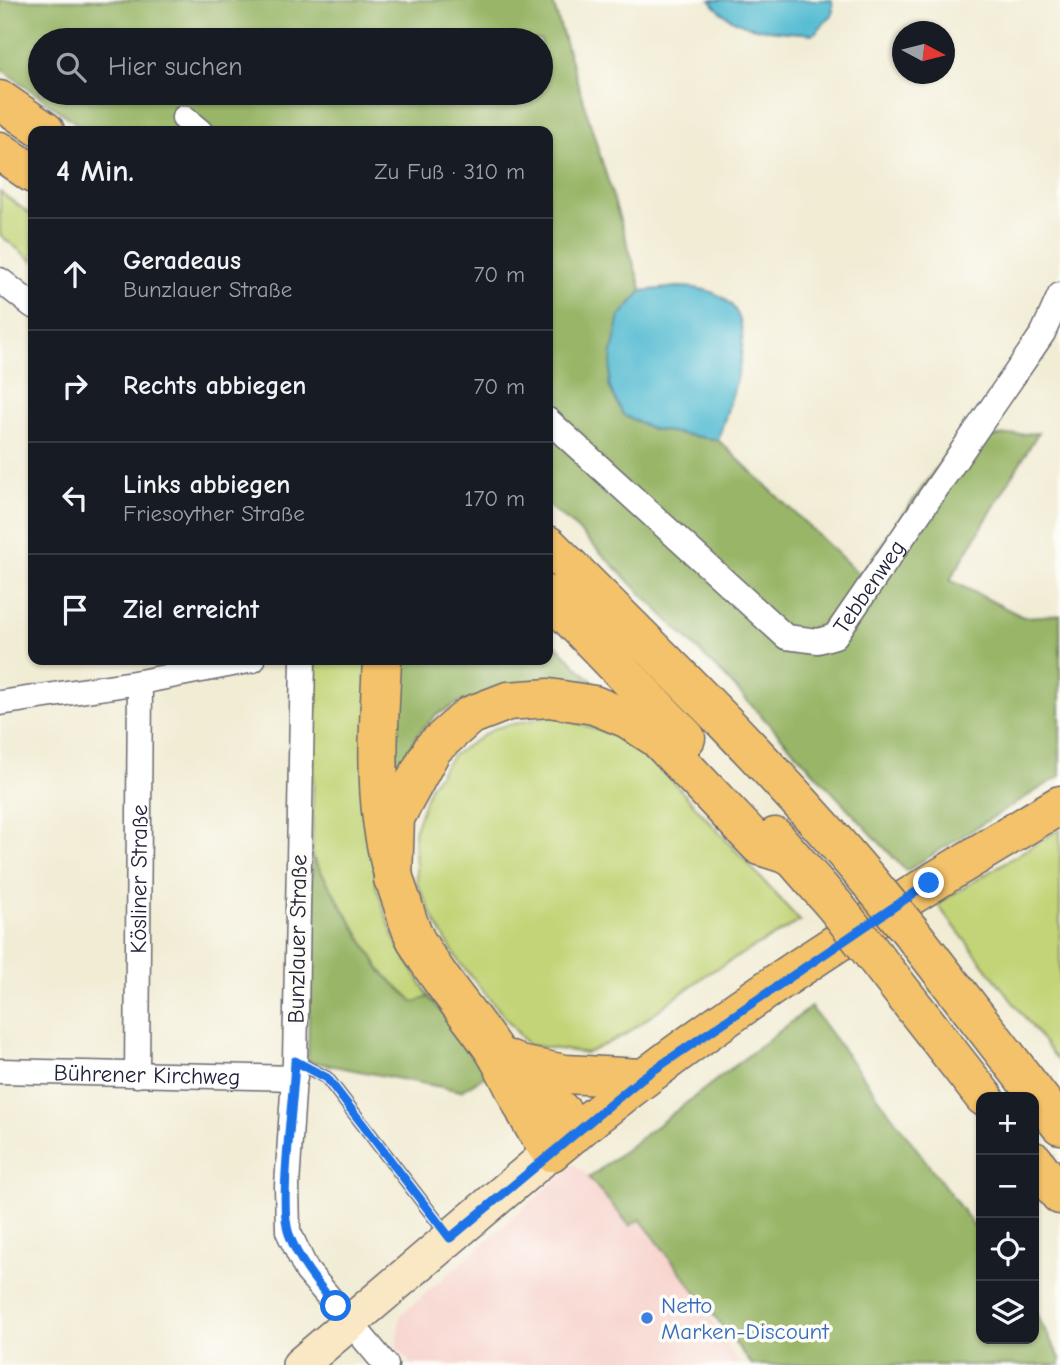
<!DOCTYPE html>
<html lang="de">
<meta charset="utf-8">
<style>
body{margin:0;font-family:"Comic Neue",sans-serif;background:#20242c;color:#f1f3f6}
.controls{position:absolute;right:21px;bottom:21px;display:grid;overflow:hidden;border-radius:14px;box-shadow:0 2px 5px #0004}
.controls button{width:63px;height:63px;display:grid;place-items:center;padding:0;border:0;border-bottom:2px solid #363941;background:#171b24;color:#f1f3f6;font:35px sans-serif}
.compass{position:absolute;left:892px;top:21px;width:63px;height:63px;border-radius:50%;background:#171b24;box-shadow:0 2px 5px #0004;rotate:97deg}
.stop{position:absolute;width:21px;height:21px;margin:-16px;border:5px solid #1a73e8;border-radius:50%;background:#fff}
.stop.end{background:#1a73e8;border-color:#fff;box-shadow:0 2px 7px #0008}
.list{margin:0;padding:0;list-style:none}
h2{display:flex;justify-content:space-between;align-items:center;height:91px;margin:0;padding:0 28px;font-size:30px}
h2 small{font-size:23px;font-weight:400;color:#9ea1a6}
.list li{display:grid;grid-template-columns:46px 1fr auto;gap:21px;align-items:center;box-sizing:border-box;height:112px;padding:0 28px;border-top:2px solid #363941}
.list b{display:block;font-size:26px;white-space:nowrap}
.list p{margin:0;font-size:23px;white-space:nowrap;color:#9ea1a6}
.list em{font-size:23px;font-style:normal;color:#9ea1a6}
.icon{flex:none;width:38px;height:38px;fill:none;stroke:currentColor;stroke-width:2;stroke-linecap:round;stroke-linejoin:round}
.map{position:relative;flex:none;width:1060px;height:1365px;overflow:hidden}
.search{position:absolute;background:#171b24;box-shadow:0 2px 5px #0004;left:28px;top:28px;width:525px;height:77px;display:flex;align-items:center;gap:18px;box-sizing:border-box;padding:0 24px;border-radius:38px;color:#9ea1a6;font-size:26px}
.panel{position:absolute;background:#171b24;box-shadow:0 2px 5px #0004;left:28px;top:126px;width:525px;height:539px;border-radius:14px}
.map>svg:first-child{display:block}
.built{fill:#f7d0ca}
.green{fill:#c2d477;stroke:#727b59;stroke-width:2}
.forest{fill:#99b668;stroke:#5e6c52;stroke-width:2;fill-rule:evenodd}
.water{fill:#55bcd2;stroke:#3c6f86;stroke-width:2}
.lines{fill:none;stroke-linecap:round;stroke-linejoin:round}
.lane-casing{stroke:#6a6971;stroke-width:15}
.street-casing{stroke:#6a6971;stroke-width:27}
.secondary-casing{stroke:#6a6971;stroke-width:38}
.primary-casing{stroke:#6a6971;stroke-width:41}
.highway-casing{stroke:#6a6971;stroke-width:41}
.lane{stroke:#fff;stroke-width:12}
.street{stroke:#fff;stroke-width:24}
.secondary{stroke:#fae7c3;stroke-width:35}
.primary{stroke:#f3c26a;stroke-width:38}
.highway{stroke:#f3c26a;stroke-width:38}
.highway-bridge-casing{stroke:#6a6971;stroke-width:41;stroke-linecap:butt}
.highway-bridge{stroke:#f3c26a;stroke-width:38}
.route{stroke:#1a73e8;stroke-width:9}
.shop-dot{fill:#3f7fe0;stroke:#fdfcf7;stroke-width:2.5}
.labels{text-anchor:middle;stroke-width:7;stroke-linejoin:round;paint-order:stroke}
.street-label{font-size:23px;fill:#22223b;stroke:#fdfcf7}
.shop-label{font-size:23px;fill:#366cbe;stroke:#fdfcf7;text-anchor:start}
</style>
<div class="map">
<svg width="1060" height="1365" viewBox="0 0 1060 1365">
<rect width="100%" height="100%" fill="#fdfcf7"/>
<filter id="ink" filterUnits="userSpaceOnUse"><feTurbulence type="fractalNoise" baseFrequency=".0143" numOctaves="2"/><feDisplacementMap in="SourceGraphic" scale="14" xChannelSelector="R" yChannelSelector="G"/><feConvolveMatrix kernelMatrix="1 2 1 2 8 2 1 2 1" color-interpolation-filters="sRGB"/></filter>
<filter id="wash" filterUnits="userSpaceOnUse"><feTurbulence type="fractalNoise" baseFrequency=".00686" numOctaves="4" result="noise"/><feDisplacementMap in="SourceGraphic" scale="28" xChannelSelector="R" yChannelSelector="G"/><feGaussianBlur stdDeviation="1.57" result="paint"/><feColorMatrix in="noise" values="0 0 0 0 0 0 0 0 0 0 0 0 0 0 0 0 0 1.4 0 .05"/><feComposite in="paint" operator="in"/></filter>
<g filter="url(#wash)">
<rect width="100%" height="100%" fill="#f1ecd4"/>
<!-- built -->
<path class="built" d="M574,1164L662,1235L738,1363L735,1365H412L396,1347L400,1316Z"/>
<!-- green -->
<g class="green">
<path d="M0,192L33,216V261L0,235Z"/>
<path d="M315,660H371L376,886L395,940L429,997L414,1003L381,971L312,857Z"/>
<path d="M554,715L613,735L666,774L800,921L707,974L625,1035L587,1053L528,1045L459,962L437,925L417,884L414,832L430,786L453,755L495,728Z"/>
<path d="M1060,829V1063L937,904Z"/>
</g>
<!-- forest -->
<g class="forest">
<path d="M0,0H552L642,291L620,316L652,429L718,440L860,575L957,439L1038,433L950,580L1023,617L1060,615V776L906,871L728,680L572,524L548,506V131H87L0,68ZM40,40H541V93H40Z"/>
<path d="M548,637L607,696L462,701L436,715L418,734L395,773V660H548Z"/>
<path d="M312,857L381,971L414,1002L429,997L493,1071L461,1091L308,1061Z"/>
<path d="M811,1007L981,1235V1339H1034V1310L1060,1358V1365H752L640,1219L630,1226L589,1178Z"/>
</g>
<!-- water -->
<g class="water">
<path d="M710,0H832L833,14L814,34C775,30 735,34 710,0Z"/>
<path d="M677,287C779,287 736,379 718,440L652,429L623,415L609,386L612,352L620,316L642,291Z"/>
</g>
</g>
<g filter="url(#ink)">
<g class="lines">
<defs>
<path id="lane" d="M295,1061L327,1078L450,1238"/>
<g id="street">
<path d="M184,118L200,131"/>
<path d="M0,280L33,306"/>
<path id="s1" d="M548,420L786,637L818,641L835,636L1043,333L1060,295"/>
<path d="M303,660L295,1061L287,1186L288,1231L307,1271L386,1365"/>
<path d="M0,703L140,682L253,660"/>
<path id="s2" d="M0,1071L295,1078"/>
<path id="s3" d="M137,1075L140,682"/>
</g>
<path id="secondary" d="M300,1365L551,1152"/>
<g id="primary">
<path d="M519,1065L565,1074L642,1078"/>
<path d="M551,1152C709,1020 883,910 1060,805"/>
</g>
<g id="highway">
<path d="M0,100L45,131"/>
<path d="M0,151L33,174"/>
<path d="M548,545C658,654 769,762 869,881"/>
<path d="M548,595L686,738"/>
<path d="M382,660C378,747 371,818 402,902C406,915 410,930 417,942C438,980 467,1011 491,1046C514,1080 525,1120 551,1152"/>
<path d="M775,837L836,907"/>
<path d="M393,879L395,818L433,748L469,716L508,701L549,698L594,705L628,719L657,738L760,846L791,856"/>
<path d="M911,932L1060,1125"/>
<path d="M875,957L984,1097"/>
<path d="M511,1060L563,1113L576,1132"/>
<path d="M1034,1161L1060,1195"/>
</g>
</defs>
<!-- lane casing -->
<use href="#lane" class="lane-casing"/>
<!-- street casing -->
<use href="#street" class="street-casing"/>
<!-- secondary casing -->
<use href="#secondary" class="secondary-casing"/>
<!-- primary casing -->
<use href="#primary" class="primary-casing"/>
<!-- highway casing -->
<use href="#highway" class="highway-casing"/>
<!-- lane -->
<use href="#lane" class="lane"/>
<!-- street -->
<use href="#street" class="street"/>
<!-- secondary -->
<use href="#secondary" class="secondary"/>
<!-- primary -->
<use href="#primary" class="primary"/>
<!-- highway -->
<use href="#highway" class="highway"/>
<defs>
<g id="highway-bridge">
<path d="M869,881L911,932"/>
<path d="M836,907L875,957"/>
</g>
</defs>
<!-- highway-bridge casing -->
<use href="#highway-bridge" class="highway-bridge-casing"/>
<!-- highway-bridge -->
<use href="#highway-bridge" class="highway-bridge"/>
</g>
</g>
<g class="lines" filter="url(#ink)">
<!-- route -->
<path class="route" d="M336,1306C317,1283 299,1262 289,1234C278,1204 294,1099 295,1061L327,1078L450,1238L642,1078L929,883"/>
</g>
<!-- markers -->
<circle class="shop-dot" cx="647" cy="1318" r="7"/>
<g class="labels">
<!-- street labels -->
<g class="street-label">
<text dy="8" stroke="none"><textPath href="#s1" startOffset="432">Tebbenweg</textPath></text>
<text dy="8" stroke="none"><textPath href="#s3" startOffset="196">Kösliner Straße</textPath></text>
<text transform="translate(297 939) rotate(-89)" y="8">Bunzlauer Straße</text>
<text dy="8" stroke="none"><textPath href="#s2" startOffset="147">Bührener Kirchweg</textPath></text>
</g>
<!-- shop labels -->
<g class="shop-label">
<text x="661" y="1313">Netto<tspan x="661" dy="26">Marken-Discount</tspan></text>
</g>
</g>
</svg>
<div class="controls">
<button>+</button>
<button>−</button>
<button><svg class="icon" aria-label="locate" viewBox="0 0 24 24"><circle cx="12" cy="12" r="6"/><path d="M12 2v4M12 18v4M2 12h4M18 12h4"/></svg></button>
<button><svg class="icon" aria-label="layers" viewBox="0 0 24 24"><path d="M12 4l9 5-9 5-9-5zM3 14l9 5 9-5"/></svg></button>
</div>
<svg class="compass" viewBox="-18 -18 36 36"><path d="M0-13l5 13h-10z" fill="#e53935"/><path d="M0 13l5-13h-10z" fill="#9ea1a6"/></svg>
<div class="stop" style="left:336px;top:1306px"></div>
<div class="stop end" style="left:929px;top:883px"></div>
<div class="search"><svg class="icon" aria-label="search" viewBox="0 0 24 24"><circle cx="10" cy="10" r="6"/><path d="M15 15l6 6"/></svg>Hier suchen</div>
<section class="panel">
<h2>4 Min.<small>Zu Fuß · 310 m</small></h2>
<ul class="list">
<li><svg class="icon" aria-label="ahead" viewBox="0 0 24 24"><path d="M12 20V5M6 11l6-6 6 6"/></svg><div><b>Geradeaus</b><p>Bunzlauer Straße</p></div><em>70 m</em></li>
<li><svg class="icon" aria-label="right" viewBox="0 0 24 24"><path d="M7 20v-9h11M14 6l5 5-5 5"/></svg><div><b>Rechts abbiegen</b></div><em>70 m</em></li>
<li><svg class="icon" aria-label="left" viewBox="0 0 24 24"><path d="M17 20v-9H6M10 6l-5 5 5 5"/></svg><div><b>Links abbiegen</b><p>Friesoyther Straße</p></div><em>170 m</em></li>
<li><svg class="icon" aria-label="arrive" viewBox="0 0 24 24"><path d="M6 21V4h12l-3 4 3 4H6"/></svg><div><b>Ziel erreicht</b></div></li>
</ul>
</section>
</div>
